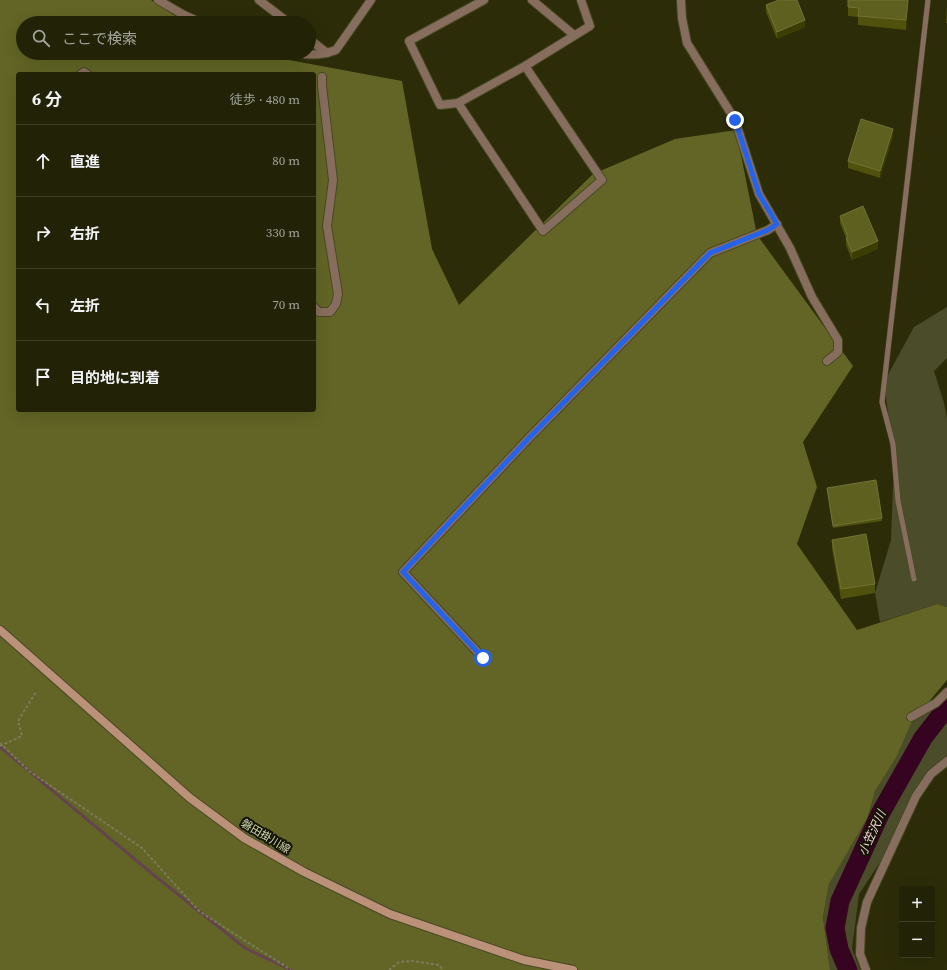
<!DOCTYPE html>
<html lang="ja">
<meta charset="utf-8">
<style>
body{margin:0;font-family:"Source Serif 4","Noto Sans JP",serif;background:#292a10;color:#f1f3f6}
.controls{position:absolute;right:12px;bottom:12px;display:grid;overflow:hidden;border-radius:4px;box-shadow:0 4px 16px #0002}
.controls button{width:36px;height:36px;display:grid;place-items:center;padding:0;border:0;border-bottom:1px solid #3e3f28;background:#212206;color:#f1f3f6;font:20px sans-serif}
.stop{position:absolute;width:12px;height:12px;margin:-9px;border:3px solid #2563eb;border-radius:50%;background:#fff}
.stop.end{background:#2563eb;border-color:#fff;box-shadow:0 1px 4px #0008}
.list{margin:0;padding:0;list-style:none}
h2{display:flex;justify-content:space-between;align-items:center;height:52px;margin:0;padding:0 16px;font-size:17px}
h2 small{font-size:13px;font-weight:400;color:#a2a49b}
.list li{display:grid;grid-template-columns:26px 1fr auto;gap:12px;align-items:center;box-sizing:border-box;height:72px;padding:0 16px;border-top:1px solid #3e3f28}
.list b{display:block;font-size:15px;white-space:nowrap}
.list em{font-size:13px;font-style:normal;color:#a2a49b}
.icon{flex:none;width:22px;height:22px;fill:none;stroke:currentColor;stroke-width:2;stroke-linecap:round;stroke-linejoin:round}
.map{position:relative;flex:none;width:947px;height:970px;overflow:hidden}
.search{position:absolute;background:#212206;box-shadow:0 4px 16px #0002;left:16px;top:16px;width:300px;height:44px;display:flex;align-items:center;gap:10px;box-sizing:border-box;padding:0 14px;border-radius:22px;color:#a2a49b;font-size:15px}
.panel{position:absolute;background:#212206;box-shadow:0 4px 16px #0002;left:16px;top:72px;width:300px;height:340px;border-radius:4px}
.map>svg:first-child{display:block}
.green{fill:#4a4c2a}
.forest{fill:#626525;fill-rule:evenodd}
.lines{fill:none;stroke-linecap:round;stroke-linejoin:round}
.stream{stroke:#66444e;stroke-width:3}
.river{stroke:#360320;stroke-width:19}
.lane-casing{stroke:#474924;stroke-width:6}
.street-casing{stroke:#474924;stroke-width:10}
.secondary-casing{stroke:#474924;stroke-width:10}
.path{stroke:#7a7c58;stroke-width:2;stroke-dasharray:3 2;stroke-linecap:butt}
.lane{stroke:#876d5d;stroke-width:5}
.street{stroke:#876d5d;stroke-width:8}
.secondary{stroke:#bc9179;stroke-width:8}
.wall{fill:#4f510d}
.shaded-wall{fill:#3b3d03}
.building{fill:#5e601f;stroke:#717337}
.route{stroke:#2563eb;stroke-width:5}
.labels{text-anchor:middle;stroke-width:4;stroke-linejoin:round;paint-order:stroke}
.street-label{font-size:11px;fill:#d7dab8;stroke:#141500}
.water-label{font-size:12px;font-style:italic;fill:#f6d1e1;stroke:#141500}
</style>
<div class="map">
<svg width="947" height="970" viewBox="0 0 947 970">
<rect width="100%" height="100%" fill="#2c2d08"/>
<!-- green -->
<g class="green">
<path d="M947,307V358L934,371L944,403L947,419V607L937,604L880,622L875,593L891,540L894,458L884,382L914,327Z"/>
<path d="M947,700V755L944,764L922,787L895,840L859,894L852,949L860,970H830L823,917L829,884L875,791L896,758L912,722Z"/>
</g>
<!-- forest -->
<path class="forest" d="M0,0H151L186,23H23V53H251L402,81L432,249L459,305L593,174L675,139L736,130L757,235L853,366L803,442L817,487L797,544L857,630L937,604L947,607V680L912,722L896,758L875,791L867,818L829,884L823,917L830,970H0ZM18,74H314V410H18Z"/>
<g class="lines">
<!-- stream -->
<path class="stream" d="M0,747L155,876L245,948L291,970"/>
<!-- river -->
<path class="river" d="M848,970L839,949L835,928L840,901L880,814L923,738L947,707"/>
<defs>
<path id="lane" d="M914,579L898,501L893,444L882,402L928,0"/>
<g id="street">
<path d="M158,0L184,15L202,23"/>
<path d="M259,0L289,23"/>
<path d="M484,0L409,41L440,105L458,103L525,66L590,26L581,0"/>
<path d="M532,0L574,35"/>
<path d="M681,0L682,18L687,43L735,120L759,194L790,248L812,297L838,340V352L827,361"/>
<path d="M309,39L327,53"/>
<path d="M298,53C312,56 323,55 336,50L371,0"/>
<path d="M81,74L84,72L87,74"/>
<path d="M458,103L543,231L602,180L525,66"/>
<path d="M314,307L319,312H330L336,304L338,294L327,226L333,180L322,86V77"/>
<path d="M483,658L403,572L528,439L710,253L768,230L777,224"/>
<path d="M911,717L936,703L947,692"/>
<path d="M866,970L860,954L861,928L867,902L916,796L931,774L947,761"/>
</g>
<path id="secondary" d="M0,630L190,798L244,838L304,872L390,914L524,960L573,970"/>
</defs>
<!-- lane casing -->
<use href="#lane" class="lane-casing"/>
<!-- street casing -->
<use href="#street" class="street-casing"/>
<!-- secondary casing -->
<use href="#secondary" class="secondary-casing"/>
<!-- path -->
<g class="path">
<path d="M0,743L29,771L142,848L199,911L291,970"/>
<path d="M0,746L22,736L18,721L36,692"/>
<path d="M389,970L399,962L412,961L439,965L443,970"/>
</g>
<!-- lane -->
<use href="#lane" class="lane"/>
<!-- street -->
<use href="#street" class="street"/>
<!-- secondary -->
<use href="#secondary" class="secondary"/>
</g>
<!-- wall -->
<g class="wall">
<path d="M848,0H908L906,30L858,25V17L848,16Z"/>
<path d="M766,5L805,27L777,39L766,12Z"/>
<path d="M947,6V23H946Z"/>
<path d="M893,136L880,178L848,168V161Z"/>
<path d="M840,216L878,249L852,260L846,245V238L840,223Z"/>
<path d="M827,488L882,518V521L833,528Z"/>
<path d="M832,540L875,584V593L841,599L832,549Z"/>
</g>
<!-- shaded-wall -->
<g class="shaded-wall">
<path d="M908,0L906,30V20Z"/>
<path d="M805,20V27L777,39V32Z"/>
<path d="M893,129V136L880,178V171Z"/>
<path d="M878,241V249L852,260V252Z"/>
</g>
<!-- building -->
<g class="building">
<path d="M779,0H797L805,20L777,32L766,5Z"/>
<path d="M848,0H908L906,20L858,16L859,8L848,7Z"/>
<path d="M861,119L893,129L880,171L848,161Z"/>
<path d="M863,206L878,241L852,252L846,238L848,237L840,216Z"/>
<path d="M876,480L882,518L833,526L827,488Z"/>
<path d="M866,534L875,584L841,589L832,540Z"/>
</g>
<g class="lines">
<!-- route -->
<path class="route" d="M483,658L403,572L528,439L710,253L768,230L777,224L759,194L735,120"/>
</g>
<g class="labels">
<!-- street labels -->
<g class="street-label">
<text transform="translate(266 836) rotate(31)" y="4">磐田掛川線</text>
</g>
<!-- water labels -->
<g class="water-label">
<text transform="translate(872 833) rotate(-65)" y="4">小笠沢川</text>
</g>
</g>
</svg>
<div class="controls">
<button>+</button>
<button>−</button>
</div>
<div class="stop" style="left:483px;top:658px"></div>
<div class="stop end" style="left:735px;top:120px"></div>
<div class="search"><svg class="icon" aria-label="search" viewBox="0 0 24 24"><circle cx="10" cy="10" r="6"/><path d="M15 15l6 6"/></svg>ここで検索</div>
<section class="panel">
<h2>6 分<small>徒歩 · 480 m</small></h2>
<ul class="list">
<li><svg class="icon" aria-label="ahead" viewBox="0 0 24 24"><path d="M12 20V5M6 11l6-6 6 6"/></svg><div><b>直進</b></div><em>80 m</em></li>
<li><svg class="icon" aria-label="right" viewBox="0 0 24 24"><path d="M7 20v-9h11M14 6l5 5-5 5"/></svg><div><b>右折</b></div><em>330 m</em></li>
<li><svg class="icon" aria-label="left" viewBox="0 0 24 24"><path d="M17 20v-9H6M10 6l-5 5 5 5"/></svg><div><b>左折</b></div><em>70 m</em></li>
<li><svg class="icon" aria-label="arrive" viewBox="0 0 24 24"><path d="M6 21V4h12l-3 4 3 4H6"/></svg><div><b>目的地に到着</b></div></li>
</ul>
</section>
</div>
